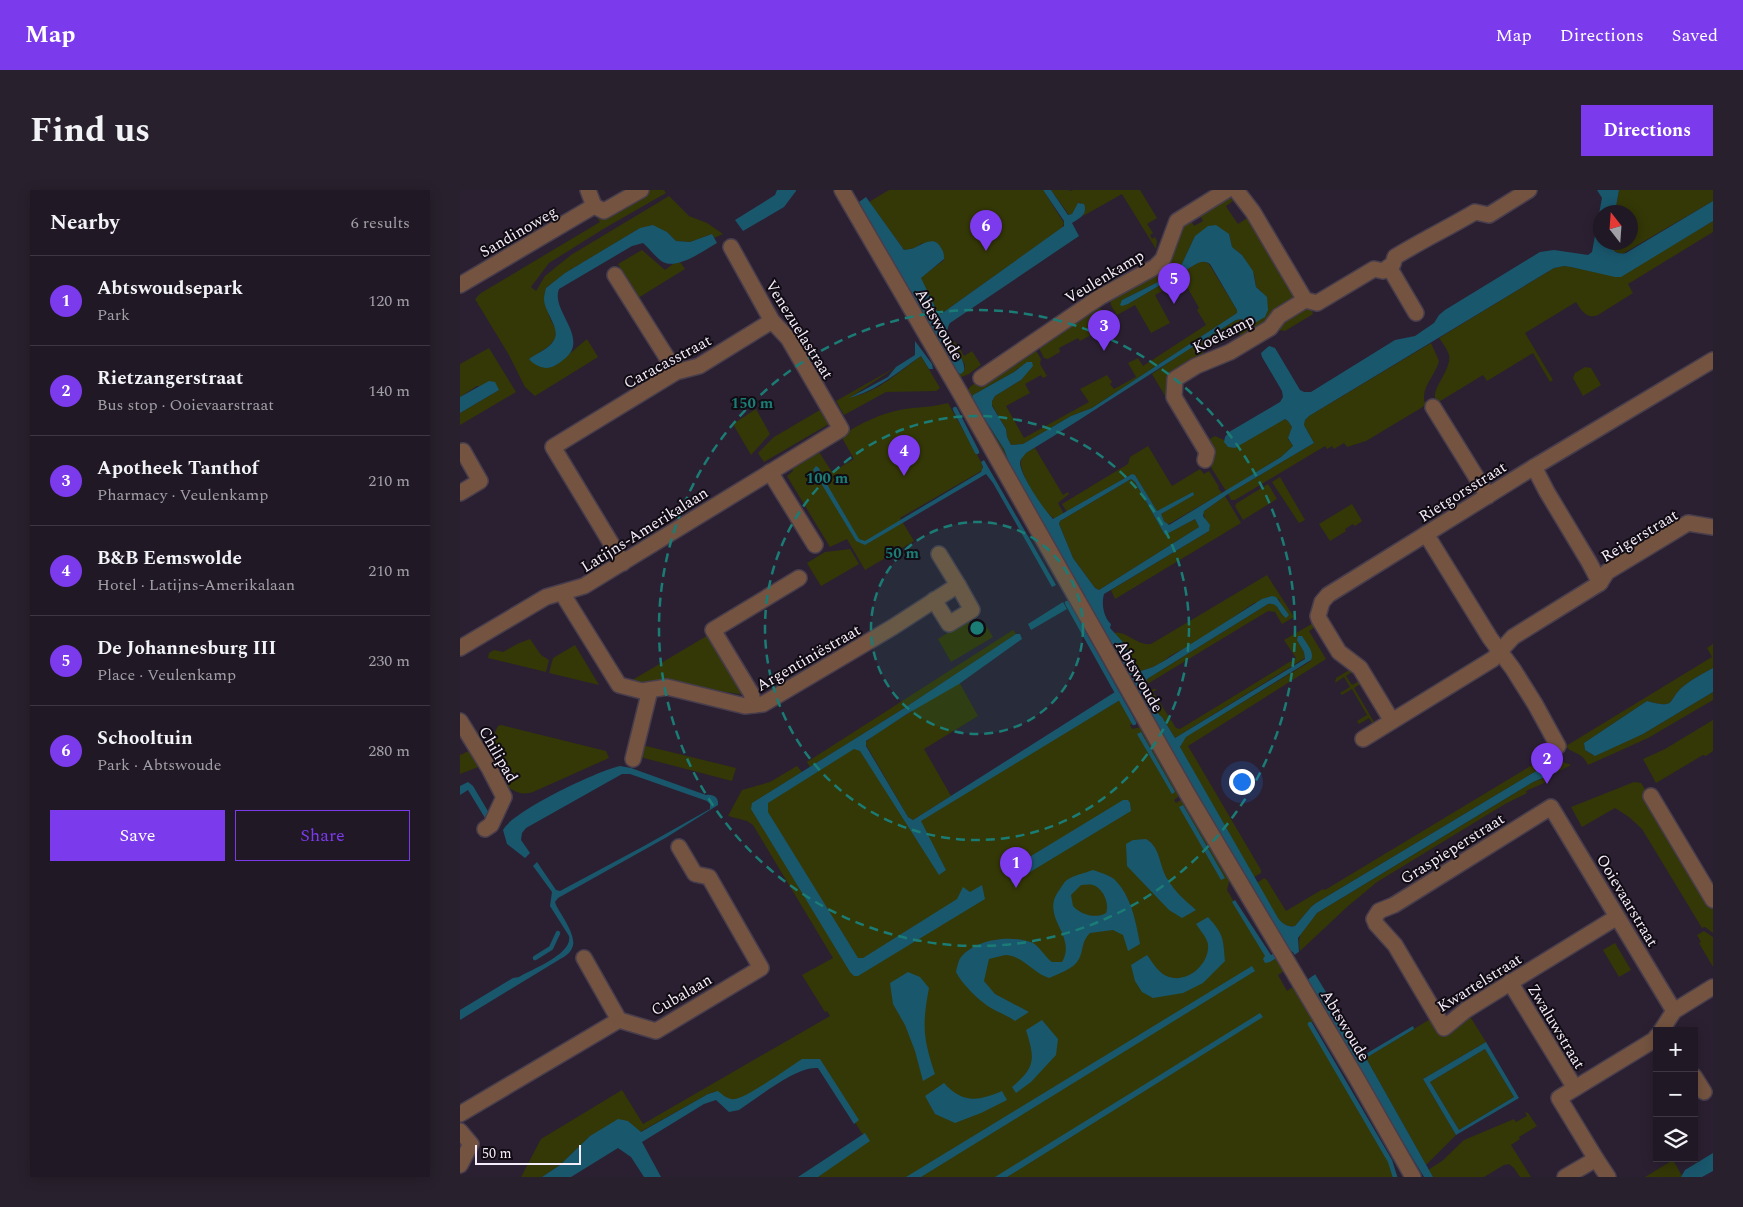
<!DOCTYPE html>
<meta charset="utf-8">
<style>
body{margin:0;font-family:Spectral,serif;background:#28212d;color:#f1f3f6}
.controls{position:absolute;right:15px;bottom:15px;display:grid;overflow:hidden;border-radius:0px;box-shadow:0 2px 12px #0003}
.controls button{width:45px;height:45px;display:grid;place-items:center;padding:0;border:0;border-bottom:1px solid #3d3742;background:#201825;color:#f1f3f6;font:25px sans-serif}
.compass{position:absolute;left:1133px;top:15px;width:45px;height:45px;border-radius:50%;background:#201825;box-shadow:0 2px 12px #0003;rotate:343deg}
.scale{position:absolute;left:15px;bottom:12px;width:106px;box-sizing:border-box;padding-left:5px;border:2px solid #f5edf9;border-top:0;font-size:14px;line-height:18px;white-space:nowrap;color:#f5edf9;-webkit-text-stroke:4px #110c14;paint-order:stroke}
.you{position:absolute;left:781px;top:591px;width:18px;height:18px;margin:-12px;border:4px solid #fff;border-radius:50%;background:#1a73e8;box-shadow:0 0 0 8px #1a73e833}
.badge{display:grid;place-items:center;width:32px;height:32px;border-radius:50%;background:#7c3aed;color:#fff;font-size:16px;font-weight:700}
.pin{position:absolute;translate:-50% -41px;filter:drop-shadow(0 1px 2px #0008)}
.pin::after{content:'';position:absolute;top:26px;width:18px;height:15px;background:inherit;clip-path:polygon(0 0,100% 0,50% 100%)}
.list{margin:0;padding:0;list-style:none}
h2{display:flex;justify-content:space-between;align-items:center;height:65px;margin:0;padding:0 20px;font-size:21px}
h2 small{font-size:16px;font-weight:400;color:#a2a0a7}
.list li{display:grid;grid-template-columns:32px 1fr auto;gap:15px;align-items:center;box-sizing:border-box;height:90px;padding:0 20px;border-top:1px solid #3d3742}
.list b{display:block;font-size:19px;white-space:nowrap}
.list p{margin:0;font-size:16px;white-space:nowrap;color:#a2a0a7}
.list em{font-size:16px;font-style:normal;color:#a2a0a7}
.actions{display:flex;gap:10px;padding:15px 20px}
.actions a{flex:1;padding:11px 0;border:1px solid #7c3aed;border-radius:0px;text-align:center;font-size:18px;color:#7c3aed}
.actions .main{background:#7c3aed;color:#fff}
.icon{flex:none;width:28px;height:28px;fill:none;stroke:currentColor;stroke-width:2;stroke-linecap:round;stroke-linejoin:round}
.map{position:relative;flex:none;width:1253px;height:987px;overflow:hidden;border-radius:0px}
header{display:flex;align-items:center;gap:30px;box-sizing:border-box;height:70px;padding:0 25px;background:#7c3aed;color:#fff}
header strong{font-size:24px}
nav{display:flex;gap:28px;margin-inline-start:auto;font-size:18px}
.intro{display:flex;align-items:center;justify-content:space-between;box-sizing:border-box;height:120px;padding:0 30px}
h1{margin:0;font-size:35px}
.button{padding:12px 22px;border-radius:0px;background:#7c3aed;color:#fff;font-size:18px;font-weight:700}
main{display:flex;gap:30px;padding:0 30px}
aside{flex:1;background:#201825;border-radius:0px;box-shadow:0 2px 12px #0003}
.map>svg:first-child{display:block}
.green{fill:#343706}
.water{fill:#19576d;fill-rule:evenodd}
.pier{fill:#2b2031}
.lines{fill:none;stroke-linecap:round;stroke-linejoin:round}
.stream{stroke:#19576d;stroke-width:4.5}
.minor-casing{stroke:#473d4d;stroke-width:18}
.minor{stroke:#745440;stroke-width:15}
.ring{fill:none;stroke:#1a7c75;stroke-width:2.5;stroke-dasharray:9 6}
.labels{text-anchor:middle;stroke-width:4;stroke-linejoin:round;paint-order:stroke}
.street-label{font-size:16px;fill:#f5edf9;stroke:#110c14}
.centre{fill:#1a7c75;stroke:#110c14;stroke-width:2.5}
.ring-label{font-size:15px;text-anchor:middle;font-weight:bold;fill:#1a7c75;stroke:#110c14;stroke-width:4;stroke-linejoin:round;paint-order:stroke}
</style>
<header>
<strong>Map</strong>
<nav><a>Map</a><a>Directions</a><a>Saved</a></nav>
</header>
<div class="intro"><h1>Find us</h1><a class="button">Directions</a></div>
<main>
<aside>
<h2>Nearby<small>6 results</small></h2>
<ul class="list">
<li><span class="badge">1</span><div><b>Abtswoudsepark</b><p>Park</p></div><em>120 m</em></li>
<li><span class="badge">2</span><div><b>Rietzangerstraat</b><p>Bus stop · Ooievaarstraat</p></div><em>140 m</em></li>
<li><span class="badge">3</span><div><b>Apotheek Tanthof</b><p>Pharmacy · Veulenkamp</p></div><em>210 m</em></li>
<li><span class="badge">4</span><div><b>B&amp;B Eemswolde</b><p>Hotel · Latijns-Amerikalaan</p></div><em>210 m</em></li>
<li><span class="badge">5</span><div><b>De Johannesburg III</b><p>Place · Veulenkamp</p></div><em>230 m</em></li>
<li><span class="badge">6</span><div><b>Schooltuin</b><p>Park · Abtswoude</p></div><em>280 m</em></li>
</ul>
<div class="actions"><a class="main">Save</a><a>Share</a></div>
</aside>
<div class="map">
<svg width="1253" height="987" viewBox="0 0 1253 987">
<rect width="100%" height="100%" fill="#2b2031"/>
<!-- green -->
<g class="green">
<path d="M191,0H204L206,3L145,38L89,73L71,97L76,101L85,86L111,65L209,6L229,26L247,33L263,44L254,48L252,44L230,52L216,51L207,42L180,38L105,83L86,98L89,126L96,140L95,149L88,157L69,169L95,176L127,149L138,167L75,206L65,197L49,165L15,109L21,103L140,32L135,23L153,22Z"/>
<path d="M429,0H583L604,33L602,38L481,124L478,123L460,88L484,70L462,53L455,58L444,60L409,12Z"/>
<path d="M591,0H609L610,1L613,0H680L697,28L687,34L693,43L690,45L692,49L695,47L697,51L696,59L662,4L623,26L625,20L620,12L612,24L609,25Z"/>
<path d="M1159,0H1253V11L1162,64L1154,61L1150,53L1170,52V22H1155Z"/>
<path d="M769,6L773,11L766,16L767,18L778,34L790,26L838,105L810,132L782,149L776,139L742,160L747,168L708,190L707,209L692,184L728,159L776,130L782,129L788,134H794L801,101L796,97L794,84L782,65L772,57L769,44L735,46L720,78L700,91L662,110L668,114L731,77C737,73 742,69 749,74L777,120V123L632,218L611,226L563,254L551,255L547,247L546,239L531,213L535,206L561,190L558,178L554,182L513,205L512,210L544,259L552,280L626,407L624,410L628,414L644,441H640L506,202C514,190 534,184 546,178L548,180L575,161L577,162L581,169L580,174L587,186L583,188L581,185L565,194L570,203L546,216L564,248L629,212L620,199L647,185L652,192L650,194L654,199L676,187L668,173L678,168L683,176L746,135L737,120L739,118L722,88L705,96L706,99L695,105L710,133L691,143L675,115L657,125C654,120 649,115 651,109L706,77L710,72L721,38L730,29L734,36L743,31L739,24Z"/>
<path d="M399,12L500,184L504,181L505,175L487,144L499,157L504,166L512,161L521,175L509,184L499,188L397,13Z"/>
<path d="M1253,31V42L1168,94L1173,103L1138,125C1127,130 1121,120 1116,112L1065,143L1093,190L1090,192L1073,163L1027,191L1023,185L977,213C968,200 992,182 989,165C987,159 983,153 979,148L1094,78L1104,76L1111,77L1159,87Z"/>
<path d="M182,60L205,80L213,74L220,72L225,79L178,108L158,74Z"/>
<path d="M843,116L852,121L853,124L825,141L818,140L823,128Z"/>
<path d="M636,117L641,119L648,129L647,136L620,151L618,148L599,158L600,162L588,169L584,168L580,160L579,155L603,138L605,140L611,136L610,134Z"/>
<path d="M971,153L979,171C976,185 958,200 966,215L906,251L887,257L884,253L874,259L872,256L867,259L865,256L775,310H771L768,304L854,253L844,235L845,230L849,226Z"/>
<path d="M29,158L56,202L0,235V223L39,200L17,196L0,207V174Z"/>
<path d="M461,166L480,198L476,201L426,202L384,225L376,211L436,177L391,207C417,203 440,181 461,166Z"/>
<path d="M1125,177L1131,178L1141,195L1123,206L1113,188L1115,183Z"/>
<path d="M488,213L521,272L523,280L440,328L454,351L405,380L387,349L370,357L327,286L333,281L332,278L359,262L372,282L394,269L381,246C401,233 421,223 445,219C460,217 473,217 488,213Z"/>
<path d="M296,219L310,244L291,265L273,234Z"/>
<path d="M360,220L369,234L304,272L298,263L314,247Z"/>
<path d="M825,229L828,231L832,237L828,249L833,256L821,267L766,301L749,274L746,251L755,246L764,250L768,257Z"/>
<path d="M688,256L712,296L740,279L744,284L749,281L759,297L758,298L762,303L707,335L701,326V324L734,304L697,321L675,285H670L607,322L602,314L668,274L670,267Z"/>
<path d="M575,258L603,305L608,302L609,304L598,313L604,324L595,329C585,325 558,282 561,271C562,264 569,261 575,258Z"/>
<path d="M820,287L845,330L839,333L812,292Z"/>
<path d="M671,289L675,292L705,345L735,329L739,337L639,400L635,398L613,368L599,334L600,331Z"/>
<path d="M808,294L817,309L783,330L775,316L777,313Z"/>
<path d="M765,306L781,333L655,409L651,400L749,341L743,322Z"/>
<path d="M892,314L902,331L895,336L893,334L885,339L886,341L870,351L859,334Z"/>
<path d="M390,359L399,374L361,396L347,373L365,362Z"/>
<path d="M807,385L834,427L822,434L815,422L808,421L689,493L686,494L687,489L808,414H815L823,426L819,409L794,413L738,451L710,466L704,471L693,477L681,481L675,475L662,451L653,443C665,439 677,456 691,454Z"/>
<path d="M513,427L519,438L525,434L533,447L491,472L478,449Z"/>
<path d="M855,432L857,436L849,441L866,469L728,556L801,680V683L794,687L721,560L720,554L725,547L851,471L837,450L844,462L845,468L715,548L702,527C694,523 692,512 689,503L693,499H697L693,502L716,538L720,539L836,468L824,450Z"/>
<path d="M553,440L556,444L446,517L350,577L347,572Z"/>
<path d="M250,444L285,505L202,492L183,498L169,492Z"/>
<path d="M70,449L81,465L89,470L86,482L28,468L29,463L34,460L43,462L57,454Z"/>
<path d="M1253,454V478C1244,483 1234,488 1225,495C1206,509 1219,520 1187,511L1124,553L1125,560L1133,565L1183,544L1253,502V510L1188,548L1128,575C1122,561 1111,564 1106,556L1252,467L1247,458Z"/>
<path d="M115,455L139,495L89,483L93,468Z"/>
<path d="M891,479L895,480L886,486L892,495L901,490L902,493L894,498L914,532L923,527V529L904,540L903,539L912,533L909,528L899,534L897,531L907,525L892,499L882,505L880,503L890,497L884,487L875,493L876,488Z"/>
<path d="M499,492L518,526L464,559L491,606L453,630L448,627L405,553L415,544Z"/>
<path d="M660,510L674,533L670,535L672,539L681,537L722,604L714,610L716,613L724,608L770,689L767,700L810,772L816,768L824,781L818,785L827,801L833,797L853,832L850,834L938,987H352L406,950L359,874L347,873L276,915L254,902L248,904L180,942L168,931L130,946L100,975L82,987H61L81,949L162,900L183,934L370,826L367,821L365,822L342,785L373,768L293,635L287,631L268,626L282,600L310,592L337,576L342,582L294,612L297,615L396,553L450,634Z"/>
<path d="M1253,530V561L1246,566L1243,565L1196,593L1183,569L1205,559Z"/>
<path d="M41,535L146,561L149,568L73,602C46,611 33,576 21,557L31,551L38,536Z"/>
<path d="M182,555L276,578L272,591L180,567Z"/>
<path d="M12,559L21,576L0,584V563L1,565Z"/>
<path d="M1094,562L1100,571L1111,575L1097,582L1093,576L1071,584L856,713L851,717L835,736H828L820,732L797,693L804,688L807,690L826,721L863,699L865,700Z"/>
<path d="M1084,588L1086,592L1066,601L1067,603L1045,614L917,692L887,717L840,761C836,742 845,737 857,723L1073,592Z"/>
<path d="M1174,592L1181,593L1190,607L1253,715V743L1245,737L1242,738L1182,639L1169,627L1155,618L1122,637L1111,617Z"/>
<path d="M1244,741L1253,747V777L1239,753L1241,752L1237,745Z"/>
<path d="M1155,753L1171,780L1159,787L1143,760Z"/>
<path d="M1009,825L1026,852L963,889L996,945L966,975L906,868L972,828L983,845L1004,831Z"/>
<path d="M1025,859L1054,907L999,940L970,892Z"/>
<path d="M1065,922L1068,923L1077,936L1059,947L1060,949L1051,955L1071,987H1060L1054,978L1049,974L1044,975L1024,987H973L968,980L982,971L1004,950L1054,929L1056,932L1067,926Z"/>
<path d="M1213,970L1222,986L1221,987H1185Z"/>
</g>
<!-- water -->
<g class="water">
<path d="M317,0H336V1L324,17L283,41L275,30L315,5Z"/>
<path d="M583,0H591L608,25L612,24L618,13L624,14C628,24 620,28 612,33L619,46L490,133C479,150 507,164 504,181L501,184L495,182L399,12L406,7L444,60C448,59 453,59 456,57C465,53 475,46 481,58C484,62 484,65 484,69L461,88L478,123L481,124L604,36V31Z"/>
<path d="M1137,0H1159L1155,22H1140V52L1150,53C1152,61 1157,65 1166,63L1253,11V31L1161,87H1155L1111,77L1104,76L1094,78L849,226L845,230L844,235L854,253L768,304L744,321L743,326L750,335L749,341L644,404C641,414 644,428 651,434L650,438L662,451L675,475L681,481L693,477L704,471L802,409L812,406L816,407L829,425L826,428C818,423 819,412 808,414L687,489L686,493L690,501C690,509 695,523 702,527L715,548L845,469L844,462L837,450L838,446H842C846,453 855,462 851,470L726,547L720,557L818,728C821,733 829,738 835,736L851,717L856,713L1071,584L1090,574L1097,582L1073,592L857,723L838,748L839,762L853,786L855,784L904,865L953,836L954,839L906,868L973,987H964L846,791L849,789L833,762L829,760L810,772L805,773L803,769L805,766L772,712L775,710L811,765L827,755L695,533L629,414L626,413L624,410L626,407L577,325L552,280L544,259L512,209L513,205L554,182L567,172H572L573,176L561,190L535,206L532,211V216L546,239L547,247L551,255L563,254L611,226L632,218L777,123V120L750,74C743,69 737,73 731,77L668,114L662,116L660,115L662,110L700,91L720,78L735,46L748,36L756,35L769,44L772,57L782,65L793,81L796,97L807,107L808,120L805,127L791,135L782,129L776,130C705,173 637,220 566,263C564,266 560,269 560,273C560,285 585,321 593,329L672,284L675,285L697,321L733,302L734,305L701,324L704,331L709,335L821,267L833,256L828,248L832,237L828,231L825,229L775,258L768,257L764,252L765,247L769,242L820,212L823,207L822,201L802,167L801,163L809,156L815,158L840,200L844,202H851L935,150L955,146L974,133L979,125L985,120L1080,62L1094,60L1128,65L1132,62L1142,8ZM671,289L675,292L705,345L735,329L739,337L639,400L635,398L613,368L599,334L600,331Z"/>
<path d="M193,35L207,42L216,51L230,52L252,44L257,53C244,60 218,80 203,72C196,68 189,58 183,53L172,56L99,99C90,121 132,149 103,170C98,174 93,178 86,178C79,177 73,174 69,169C77,163 89,159 94,150C101,138 84,122 84,109C84,106 85,102 86,98L105,83L180,38Z"/>
<path d="M455,151L472,174L473,179H469L461,166C438,182 416,201 389,208L428,187L436,177L455,165Z"/>
<path d="M29,191L35,192L39,200L0,223V207Z"/>
<path d="M524,270L596,395L592,397L533,293L526,284L405,355L396,351L353,280L356,276L359,278L361,284L399,349L405,351L521,282L523,277L521,272Z"/>
<path d="M603,412L607,419L571,440L568,434Z"/>
<path d="M556,444H560L562,449L499,494L447,524L406,551V556L448,627L453,630L655,502L660,510L461,631L486,680L479,685L400,561L394,559L308,613V622L398,768H403L497,709L503,697L510,702L522,695L525,709L398,786H394L390,782L291,619L292,613L446,517Z"/>
<path d="M1253,478V502L1183,544L1135,566L1125,560L1124,553L1187,511C1219,520 1206,509 1225,495C1234,488 1244,483 1253,478Z"/>
<path d="M681,542L715,602L712,604L677,544Z"/>
<path d="M160,576L171,578L246,605C253,604 259,607 258,615L207,647L98,708L95,712L96,715C101,725 118,747 112,758C110,764 102,768 97,771L0,830V820L53,788L59,787C72,779 113,764 109,746L90,716L92,702L73,676L77,672L96,700L100,701L184,656L250,619V614L247,611L170,584H162L66,638L62,643L61,650L70,663L65,668L47,654L43,640C53,621 137,581 160,576Z"/>
<path d="M8,592L13,596L29,623L25,628L8,600L0,605V596Z"/>
<path d="M663,610H668L670,613L671,621L552,693L550,684L561,679V676H563L571,666Z"/>
<path d="M723,615L765,688L761,690L719,617Z"/>
<path d="M686,649C701,657 699,677 708,690C715,702 726,711 736,720L722,728L709,720L667,676L666,654L673,650Z"/>
<path d="M633,680C639,682 649,685 654,689C671,705 676,732 680,754L668,761L663,745L653,740L630,743C621,752 624,759 619,769C614,779 598,784 589,788C574,784 562,765 545,765C540,766 534,768 529,769L524,791L535,804L569,822L555,831C547,825 539,823 531,818C519,811 502,794 496,782C497,777 498,771 501,767C515,749 552,744 573,753C580,757 585,767 592,772H602C618,744 578,728 600,699C602,696 604,692 607,690C614,685 625,683 633,680ZM621,695C625,695 629,694 633,695C643,698 650,714 646,723C636,729 621,725 613,716L611,705Z"/>
<path d="M748,727C764,745 763,748 765,771L743,793L723,803L693,808L682,802L675,791L671,775L687,765C693,773 699,784 709,787C728,793 750,774 748,754C747,748 740,740 736,734Z"/>
<path d="M792,776L795,781L461,987H446Z"/>
<path d="M448,782L460,787L469,798C462,835 463,848 475,884L463,891L455,861L445,835L433,814L430,793Z"/>
<path d="M800,823L803,827L547,987H535Z"/>
<path d="M582,830L598,849L596,865L571,892L556,903L552,897C576,877 575,869 566,840Z"/>
<path d="M1026,852L1059,908L996,945L963,889ZM1025,859L1054,907L999,940L970,892Z"/>
<path d="M342,869H360L399,930L394,934L358,878C336,876 299,907 279,920L269,922L256,910L244,914L182,952L201,987H184L171,967L158,958L111,987H82L100,975L130,946L158,929L168,931L181,942L248,904L258,901C263,905 268,910 275,909C286,908 330,877 342,869Z"/>
<path d="M484,893C503,914 518,911 542,901L547,910L521,923L495,933L475,924L465,906Z"/>
<path d="M405,943L410,951L358,987H338Z"/>
<path d="M1253,963V981L1242,987H1221L1225,980Z"/>
</g>
<!-- pier -->
<path class="pier" d="M840,761L855,784L846,791L833,766Z"/>
<g class="lines">
<!-- stream -->
<g class="stream">
<path d="M495,219L517,262"/>
<path d="M607,413L674,533"/>
<path d="M75,768L91,758L98,743"/>
<path d="M850,834L930,971L935,987"/>
</g>
<defs>
<g id="minor">
<path d="M128,0L134,16"/>
<path d="M382,0L499,201L727,603L896,887L953,987"/>
<path d="M776,0L793,22L845,110"/>
<path d="M929,77L956,123"/>
<path d="M155,85L216,182"/>
<path d="M0,95L134,16L144,21L181,0"/>
<path d="M521,188L640,107L695,77L703,69L717,31L767,0"/>
<path d="M973,217L1028,306"/>
<path d="M745,270L747,262L714,207L715,189L736,176L770,162L810,138L819,126L845,110L857,113L914,79L923,81L933,74L935,67C961,51 988,38 1015,22L1029,25L1069,0"/>
<path d="M1074,277L1087,302L1129,372L1140,393L1147,382L1228,333L1253,337"/>
<path d="M310,282L355,355"/>
<path d="M0,303L20,291L3,261"/>
<path d="M966,344L1030,448L1053,479L1075,514L1098,556"/>
<path d="M163,373L93,257L216,182L239,176L312,131"/>
<path d="M102,403L159,495L182,501L207,497L285,516L303,514L433,437L498,395L479,364"/>
<path d="M474,410L489,434L512,420L498,395"/>
<path d="M0,458L86,407L124,396L381,239L328,148L312,131L271,57"/>
<path d="M294,515L291,503L253,440L339,388"/>
<path d="M0,531L29,578L44,607L31,635L25,639"/>
<path d="M932,531L900,478L879,462L859,429L858,426L862,412L868,405L1074,277L1253,170"/>
<path d="M903,549L1033,469L1053,447L1140,393"/>
<path d="M173,569L190,500"/>
<path d="M1191,606L1253,710"/>
<path d="M1157,727L1006,820L984,838L935,755L916,734L914,729L919,721L934,715L1091,617L1214,821"/>
<path d="M124,768L159,830"/>
<path d="M1050,792L1115,898"/>
<path d="M1201,841L1214,821L1253,797"/>
<path d="M1234,886L1244,902"/>
<path d="M0,924L159,830L196,841L301,778L249,687L235,684L219,657"/>
<path d="M0,941L11,954L0,975"/>
<path d="M1136,969L1148,987"/>
<path d="M1105,987L1136,969L1099,908L1194,850L1197,846"/>
</g>
</defs>
<!-- minor casing -->
<use href="#minor" class="minor-casing"/>
<!-- minor -->
<use href="#minor" class="minor"/>
</g>
<!-- distance rings -->
<circle cx="517" cy="438" r="106" fill="#1a7c75" fill-opacity=".12"/>
<g class="ring">
<circle cx="517" cy="438" r="106"/>
<circle cx="517" cy="438" r="212"/>
<circle cx="517" cy="438" r="318"/>
</g>
<g class="labels">
<!-- street labels -->
<g class="street-label">
<text transform="translate(58 41) rotate(-30)" y="6">Sandinoweg</text>
<text transform="translate(644 86) rotate(-31)" y="6">Veulenkamp</text>
<text transform="translate(480 134) rotate(60)" y="6">Abtswoude</text>
<text transform="translate(340 139) rotate(58)" y="6">Venezuelastraat</text>
<text transform="translate(763 143) rotate(-27)" y="6">Koekamp</text>
<text transform="translate(207 171) rotate(-28)" y="6">Caracasstraat</text>
<text transform="translate(1002 301) rotate(-32)" y="6">Rietgorsstraat</text>
<text transform="translate(184 339) rotate(-32)" y="6">Latijns-Amerikalaan</text>
<text transform="translate(1179 345) rotate(-31)" y="6">Reigerstraat</text>
<text transform="translate(348 467) rotate(-30)" y="6">Argentiniëstraat</text>
<text transform="translate(680 486) rotate(60)" y="6">Abtswoude</text>
<text transform="translate(39 564) rotate(60)" y="6">Chilipad</text>
<text transform="translate(992 658) rotate(-32)" y="6">Graspieperstraat</text>
<text transform="translate(1168 710) rotate(59)" y="6">Ooievaarstraat</text>
<text transform="translate(1019 792) rotate(-32)" y="6">Kwartelstraat</text>
<text transform="translate(221 804) rotate(-30)" y="6">Cubalaan</text>
<text transform="translate(886 835) rotate(59)" y="6">Abtswoude</text>
<text transform="translate(1097 836) rotate(59)" y="6">Zwaluwstraat</text>
</g>
</g>
<circle cx="517" cy="438" r="8" class="centre"/>
<g class="ring-label">
<text x="292" y="218">150 m</text>
<text x="367" y="293">100 m</text>
<text x="442" y="368">50 m</text>
</g>
</svg>
<div class="controls">
<button>+</button>
<button>−</button>
<button><svg class="icon" aria-label="layers" viewBox="0 0 24 24"><path d="M12 4l9 5-9 5-9-5zM3 14l9 5 9-5"/></svg></button>
</div>
<svg class="compass" viewBox="-18 -18 36 36"><path d="M0-13l5 13h-10z" fill="#e53935"/><path d="M0 13l5-13h-10z" fill="#a2a0a7"/></svg>
<div class="scale">50 m</div>
<div class="you"></div>
<div class="pin badge" style="left:556px;top:698px">1</div>
<div class="pin badge" style="left:1087px;top:594px">2</div>
<div class="pin badge" style="left:644px;top:161px">3</div>
<div class="pin badge" style="left:444px;top:286px">4</div>
<div class="pin badge" style="left:714px;top:114px">5</div>
<div class="pin badge" style="left:526px;top:61px">6</div>
</div>
</main>
